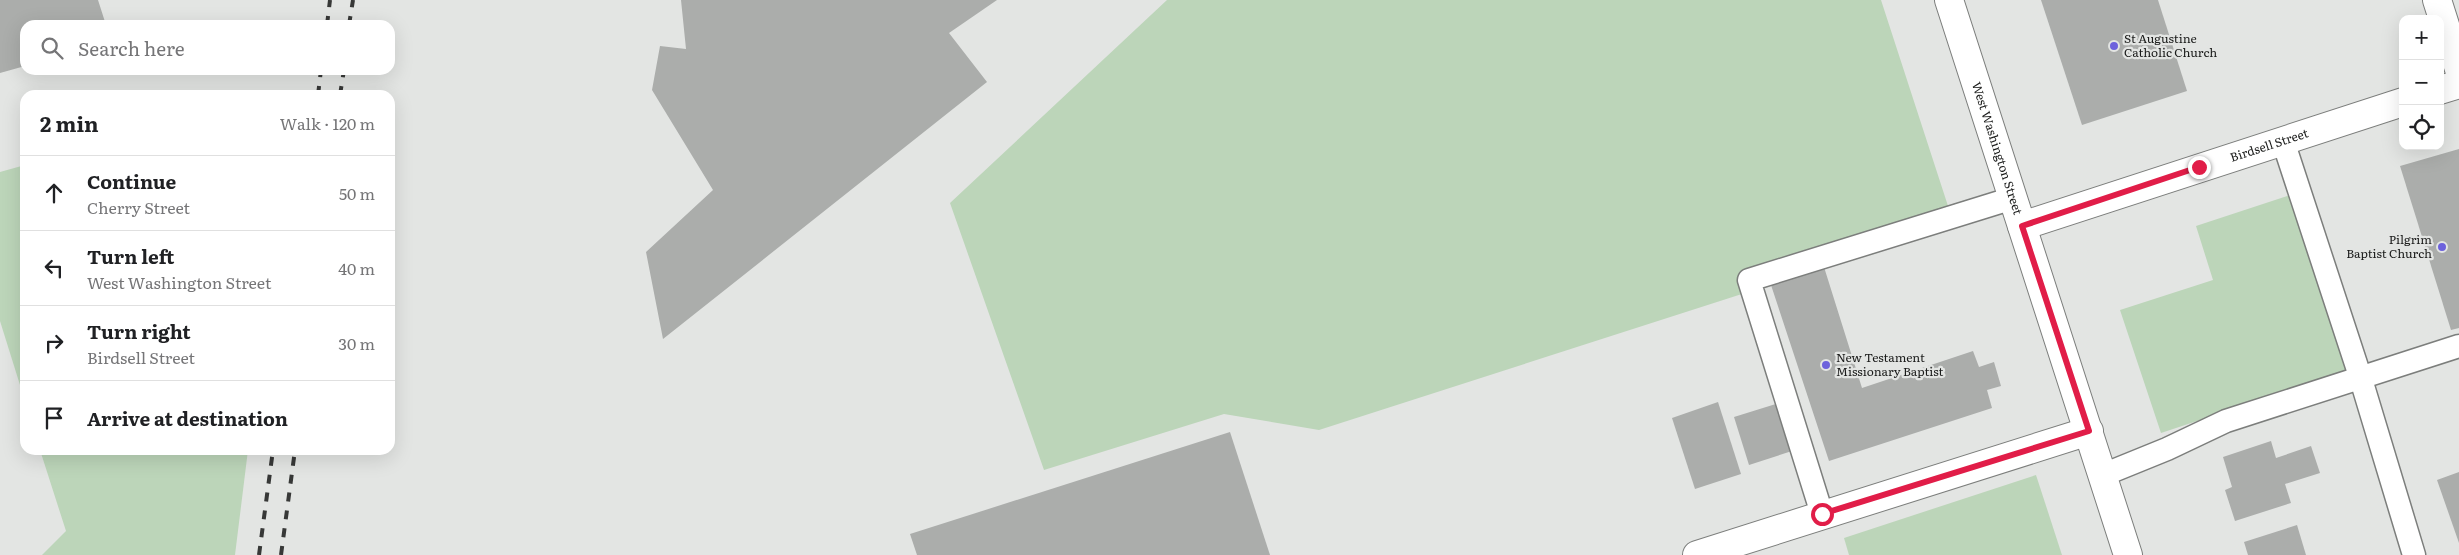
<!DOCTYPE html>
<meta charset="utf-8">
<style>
body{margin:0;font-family:Literata,serif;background:#f6f6f6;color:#202124}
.controls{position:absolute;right:15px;top:15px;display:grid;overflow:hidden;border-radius:10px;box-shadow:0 5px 20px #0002}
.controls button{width:45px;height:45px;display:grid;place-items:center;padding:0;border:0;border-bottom:1px solid #e0e0e0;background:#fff;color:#202124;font:25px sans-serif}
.stop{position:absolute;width:15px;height:15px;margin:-11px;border:4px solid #e11d48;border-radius:50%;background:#fff}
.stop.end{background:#e11d48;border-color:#fff;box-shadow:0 1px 5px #0008}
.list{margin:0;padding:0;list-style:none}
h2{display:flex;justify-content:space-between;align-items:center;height:65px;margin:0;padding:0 20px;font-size:21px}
h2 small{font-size:16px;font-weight:400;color:#757577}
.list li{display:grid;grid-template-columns:32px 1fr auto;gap:15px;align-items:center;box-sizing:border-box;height:75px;padding:0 20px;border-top:1px solid #e0e0e0}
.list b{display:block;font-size:19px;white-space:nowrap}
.list p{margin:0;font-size:16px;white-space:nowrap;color:#757577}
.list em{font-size:16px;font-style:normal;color:#757577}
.icon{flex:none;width:28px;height:28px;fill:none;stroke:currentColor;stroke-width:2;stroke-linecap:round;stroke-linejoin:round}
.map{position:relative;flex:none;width:2459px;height:555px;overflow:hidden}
.search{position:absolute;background:#fff;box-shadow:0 5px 20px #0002;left:20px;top:20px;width:375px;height:55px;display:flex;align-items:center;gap:12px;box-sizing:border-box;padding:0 18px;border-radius:15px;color:#757577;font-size:19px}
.panel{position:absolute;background:#fff;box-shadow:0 5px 20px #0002;left:20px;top:90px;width:375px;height:365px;border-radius:15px}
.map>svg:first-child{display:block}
.green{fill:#bcd5b9}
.building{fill:#abadab}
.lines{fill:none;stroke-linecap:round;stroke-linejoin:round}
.service-casing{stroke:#7c7e7c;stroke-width:25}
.minor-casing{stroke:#7c7e7c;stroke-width:30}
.tertiary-casing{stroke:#7c7e7c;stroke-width:30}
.service{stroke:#fff;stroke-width:22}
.minor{stroke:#fff;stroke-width:28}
.tertiary{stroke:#fff;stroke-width:28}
.rail{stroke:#373837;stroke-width:4;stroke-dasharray:9 9;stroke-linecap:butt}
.route{stroke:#e11d48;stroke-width:6}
.poi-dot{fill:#6d62dc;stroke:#e3e5e3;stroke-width:2}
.labels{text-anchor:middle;stroke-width:4.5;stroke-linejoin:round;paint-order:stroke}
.poi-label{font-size:12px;fill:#1a1b1a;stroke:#e3e5e3;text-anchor:start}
.street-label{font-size:12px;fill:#1a1b1a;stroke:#e3e5e3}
</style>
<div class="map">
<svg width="2459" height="555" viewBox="0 0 2459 555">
<rect width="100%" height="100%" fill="#e3e5e3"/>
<!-- green -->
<g class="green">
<path d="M1167,0H1881L1948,206L1739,272L1745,293L1319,430L1224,414L1044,470L950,203Z"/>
<path d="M25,165V401L0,321V172Z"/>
<path d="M2290,195L2347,371L2161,433L2120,310L2213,280L2196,226Z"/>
<path d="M40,450H248L235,555H42L66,531Z"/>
<path d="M2036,475L2062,555H1849L1844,538Z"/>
</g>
<!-- building -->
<g class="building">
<path d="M0,0H98L106,25H25V66L0,73Z"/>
<path d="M681,0H997L949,33L987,82L663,339L646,252L713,190L652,90L660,46L686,49Z"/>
<path d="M2041,0H2158L2187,91L2082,125Z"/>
<path d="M2459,149V328L2451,330L2400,166Z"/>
<path d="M1824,267L1862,388L1973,351L1979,367L1994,362L2001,386L1987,390L1992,408L1829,461L1771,285Z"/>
<path d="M1718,402L1741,474L1695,489L1672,418Z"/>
<path d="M1779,403L1795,450L1749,465L1734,417Z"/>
<path d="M1230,432L1270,555H917L910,534Z"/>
<path d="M2271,441L2276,458L2311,446L2320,473L2285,484L2291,503L2235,521L2225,490L2232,487L2223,457Z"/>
<path d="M2459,472V543L2437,480Z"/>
<path d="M2297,525L2306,555H2248L2244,542Z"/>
</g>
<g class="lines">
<defs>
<g id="service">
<path d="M2283,141L2360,376L2414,555"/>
<path d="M2103,475L2167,449L2226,421L2459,346"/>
<path d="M1822,514L1749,280L2013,198"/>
</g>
<g id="minor">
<path d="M2437,0L2459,69"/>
<path d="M2440,90L2459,84"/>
<path id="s1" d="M2022,226L2403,102"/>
<path d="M1697,555L2089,431"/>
</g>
<g id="tertiary">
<path id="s2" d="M1949,0L2128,555"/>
</g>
</defs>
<!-- service casing -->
<use href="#service" class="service-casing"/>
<!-- minor casing -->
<use href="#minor" class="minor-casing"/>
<!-- tertiary casing -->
<use href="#tertiary" class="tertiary-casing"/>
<!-- service -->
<use href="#service" class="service"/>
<!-- minor -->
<use href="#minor" class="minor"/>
<!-- tertiary -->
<use href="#tertiary" class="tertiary"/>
<!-- rail -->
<g class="rail">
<path d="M327,25L330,0"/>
<path d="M349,25L353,0"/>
<path d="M318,95L321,70"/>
<path d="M340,95L344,70"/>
<path d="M259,555L273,450"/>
<path d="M281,555L295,450"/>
</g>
</g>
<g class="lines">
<!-- route -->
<path class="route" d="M1822,514L2089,431L2022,226L2199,167"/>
</g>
<!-- markers -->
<g class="poi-dot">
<circle cx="2114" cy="46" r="5"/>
<circle cx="2442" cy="247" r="5"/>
<circle cx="1826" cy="365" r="5"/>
</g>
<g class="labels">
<!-- poi labels -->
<g class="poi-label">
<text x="2124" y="43">St Augustine<tspan x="2124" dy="14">Catholic Church</tspan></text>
<text x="2432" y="244" text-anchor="end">Pilgrim<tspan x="2432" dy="14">Baptist Church</tspan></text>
<text x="1836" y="362">New Testament<tspan x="1836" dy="14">Missionary Baptist</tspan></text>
</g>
<!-- street labels -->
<g class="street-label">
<text dy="4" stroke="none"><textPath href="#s1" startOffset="260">Birdsell Street</textPath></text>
<text dy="4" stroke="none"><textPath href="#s2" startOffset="156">West Washington Street</textPath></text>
</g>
</g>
</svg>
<div class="controls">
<button>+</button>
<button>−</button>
<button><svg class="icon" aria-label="locate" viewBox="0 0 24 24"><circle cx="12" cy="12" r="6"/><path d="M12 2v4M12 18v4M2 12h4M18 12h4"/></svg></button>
</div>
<div class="stop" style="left:1822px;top:514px"></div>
<div class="stop end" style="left:2199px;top:167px"></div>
<div class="search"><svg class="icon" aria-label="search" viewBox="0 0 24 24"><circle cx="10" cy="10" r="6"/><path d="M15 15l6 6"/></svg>Search here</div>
<section class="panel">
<h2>2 min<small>Walk · 120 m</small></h2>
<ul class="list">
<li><svg class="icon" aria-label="ahead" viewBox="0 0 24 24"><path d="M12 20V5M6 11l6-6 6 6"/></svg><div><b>Continue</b><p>Cherry Street</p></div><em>50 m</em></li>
<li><svg class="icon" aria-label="left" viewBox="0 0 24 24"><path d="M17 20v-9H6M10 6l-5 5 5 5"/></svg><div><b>Turn left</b><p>West Washington Street</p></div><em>40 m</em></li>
<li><svg class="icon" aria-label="right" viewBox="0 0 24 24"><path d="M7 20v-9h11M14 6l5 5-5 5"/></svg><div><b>Turn right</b><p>Birdsell Street</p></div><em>30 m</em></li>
<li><svg class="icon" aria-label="arrive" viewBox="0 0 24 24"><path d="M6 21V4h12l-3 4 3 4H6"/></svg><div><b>Arrive at destination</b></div></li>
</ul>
</section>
</div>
